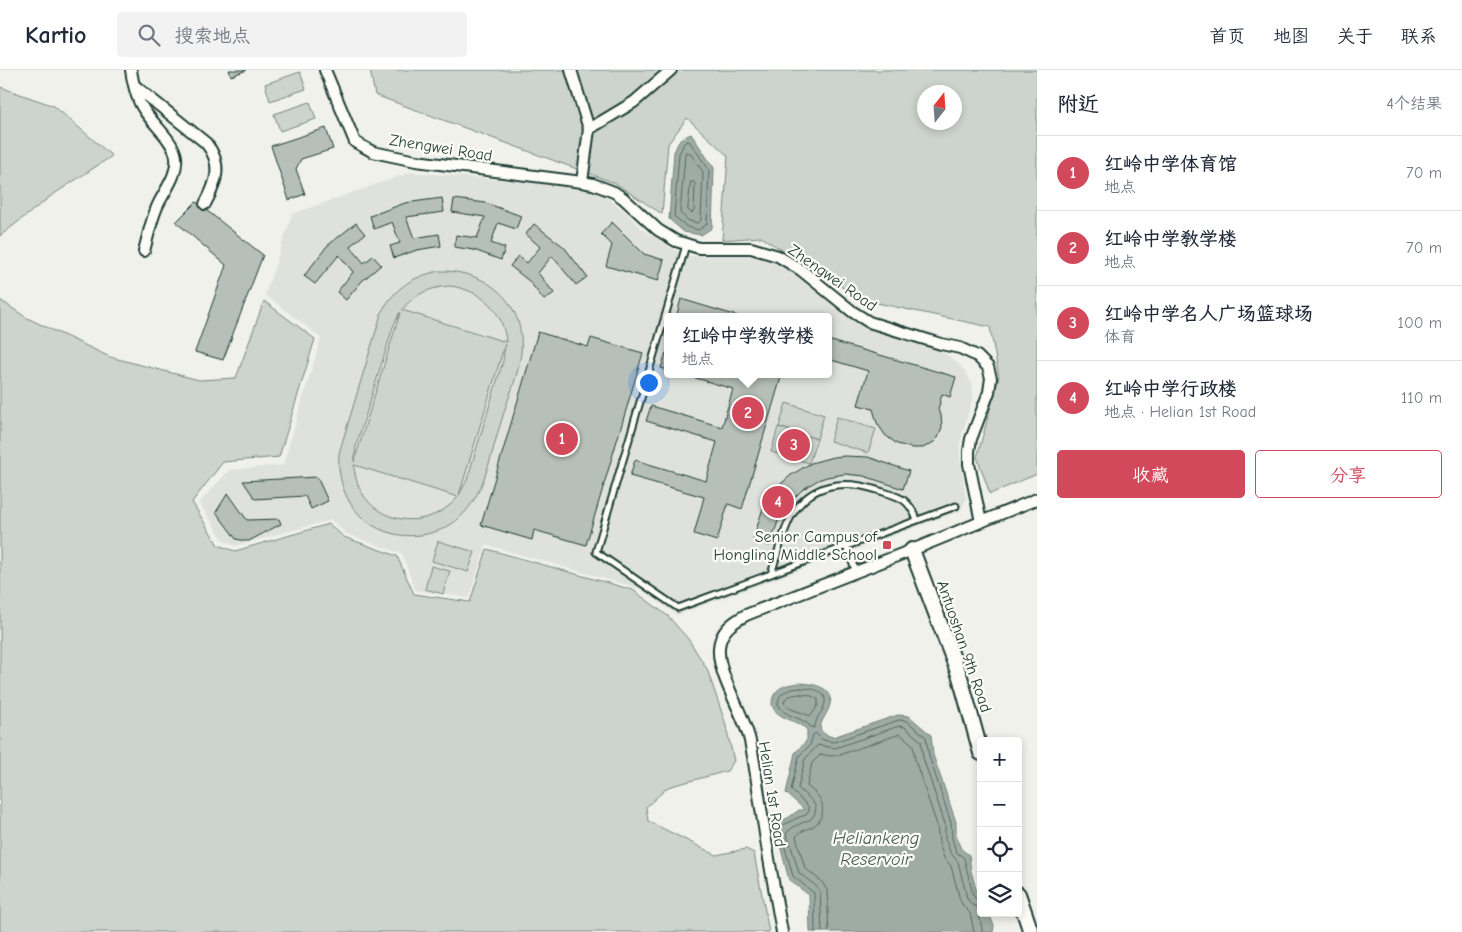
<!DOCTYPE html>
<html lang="zh">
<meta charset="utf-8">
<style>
body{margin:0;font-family:"Comic Neue","LXGW WenKai TC",sans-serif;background:#f2f2f3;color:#1f2937}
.controls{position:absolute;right:15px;bottom:15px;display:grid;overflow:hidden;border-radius:5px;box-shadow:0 2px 8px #0003}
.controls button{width:45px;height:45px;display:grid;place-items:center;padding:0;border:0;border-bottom:1px solid #e0e1e3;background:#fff;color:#1f2937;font:25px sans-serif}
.compass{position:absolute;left:917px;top:15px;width:45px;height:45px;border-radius:50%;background:#fff;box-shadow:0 2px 8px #0003;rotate:17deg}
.you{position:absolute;left:648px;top:312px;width:18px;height:18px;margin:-12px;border:4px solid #fff;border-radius:50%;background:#1a73e8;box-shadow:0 0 0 8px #1a73e833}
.badge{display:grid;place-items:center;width:32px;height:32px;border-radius:50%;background:#d1495b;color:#fff;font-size:16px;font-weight:700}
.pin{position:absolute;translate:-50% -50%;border:2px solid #fff;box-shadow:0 1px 5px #0006}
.popup{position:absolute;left:664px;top:243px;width:168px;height:65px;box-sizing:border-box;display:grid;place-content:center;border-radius:5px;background:#fff;filter:drop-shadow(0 1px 4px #0005);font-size:16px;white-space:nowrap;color:#747a83}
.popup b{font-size:19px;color:#1f2937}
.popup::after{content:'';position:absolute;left:50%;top:100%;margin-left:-10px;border:10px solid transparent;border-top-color:#fff}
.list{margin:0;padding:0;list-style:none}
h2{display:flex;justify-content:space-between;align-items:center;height:65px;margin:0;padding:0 20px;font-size:21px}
h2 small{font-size:16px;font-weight:400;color:#747a83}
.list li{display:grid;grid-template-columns:32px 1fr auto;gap:15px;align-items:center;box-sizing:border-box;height:75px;padding:0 20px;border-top:1px solid #e0e1e3}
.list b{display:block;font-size:19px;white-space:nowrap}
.list p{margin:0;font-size:16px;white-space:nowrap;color:#747a83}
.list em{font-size:16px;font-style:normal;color:#747a83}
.actions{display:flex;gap:10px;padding:15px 20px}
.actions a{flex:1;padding:11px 0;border:1px solid #d1495b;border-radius:5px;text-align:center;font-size:18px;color:#d1495b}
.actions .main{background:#d1495b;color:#fff}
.icon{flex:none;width:28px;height:28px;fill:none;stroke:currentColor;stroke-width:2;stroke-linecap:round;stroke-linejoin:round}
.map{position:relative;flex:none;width:1037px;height:862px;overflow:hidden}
header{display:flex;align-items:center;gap:30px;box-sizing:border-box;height:70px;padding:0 25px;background:#fff;border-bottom:1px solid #e0e1e3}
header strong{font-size:24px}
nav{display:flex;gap:28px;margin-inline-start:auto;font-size:18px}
.search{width:350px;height:45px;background:#f2f2f3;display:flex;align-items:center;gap:12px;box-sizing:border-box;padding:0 18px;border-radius:5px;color:#747a83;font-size:19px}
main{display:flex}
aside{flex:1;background:#fff}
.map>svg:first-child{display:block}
.built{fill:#dfe2dc;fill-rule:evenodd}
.green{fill:#cdd3cd;stroke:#768880;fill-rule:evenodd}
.water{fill:#9faca4;stroke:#6c8077}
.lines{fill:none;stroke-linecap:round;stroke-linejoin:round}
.shore{stroke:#526961;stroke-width:1}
.building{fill:#b6bfb8;stroke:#1f3d34}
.lane-casing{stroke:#1f3d34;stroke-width:9}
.street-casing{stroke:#1f3d34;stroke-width:14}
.secondary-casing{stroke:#1f3d34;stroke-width:18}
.lane{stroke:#fdfcf7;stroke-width:5}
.street{stroke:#fdfcf7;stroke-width:10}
.secondary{stroke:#fdfcf7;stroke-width:14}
.poi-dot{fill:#d1495b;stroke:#fdfcf7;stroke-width:2}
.labels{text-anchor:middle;stroke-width:4.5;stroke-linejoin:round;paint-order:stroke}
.street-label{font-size:16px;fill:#1f3d34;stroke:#fdfcf7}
.poi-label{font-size:16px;fill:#1f3d34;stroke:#fdfcf7;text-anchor:end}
.water-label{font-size:18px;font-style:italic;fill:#455e56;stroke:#fdfcf7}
</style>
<header>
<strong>Kartio</strong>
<div class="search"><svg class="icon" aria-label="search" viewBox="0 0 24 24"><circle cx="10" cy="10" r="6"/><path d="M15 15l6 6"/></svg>搜索地点</div>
<nav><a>首页</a><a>地图</a><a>关于</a><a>联系</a></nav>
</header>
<main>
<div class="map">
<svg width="1037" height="862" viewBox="0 0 1037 862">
<rect width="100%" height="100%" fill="#f0f1eb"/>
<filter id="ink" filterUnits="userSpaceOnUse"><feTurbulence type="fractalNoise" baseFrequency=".02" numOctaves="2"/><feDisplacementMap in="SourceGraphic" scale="10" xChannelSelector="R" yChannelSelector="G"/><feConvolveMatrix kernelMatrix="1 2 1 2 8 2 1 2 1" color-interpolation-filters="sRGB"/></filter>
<g filter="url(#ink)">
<!-- built -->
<path class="built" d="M411,102L581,117L596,122L609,129L626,142L642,159L673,179L681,183L689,186H752L777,191L841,241L868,258L944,283L960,295L967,304L972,314L973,327L960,373V385L966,430L960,441L677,545L641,519L486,475L469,528L415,520L402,484L346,464L331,450L235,476L223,470L199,433L229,400L283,395L321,268L265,225L292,144ZM668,247H828V304H668Z"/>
<!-- green -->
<g class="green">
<path d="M370,0H1037V404L990,424L977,387L999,307L990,257L863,230L761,167L722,170L728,86L687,48L668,74L662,144L615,113L375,25ZM924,22H954V52H924Z"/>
<path d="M300,2L306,19L270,31L265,14Z"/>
<path d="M0,17L54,36L112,86L51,126L0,166Z"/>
<path d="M310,32L316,49L280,61L274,44Z"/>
<path d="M439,201C487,200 526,232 521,283C519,304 507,331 501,352C487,396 481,453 427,464C408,468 388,465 372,455C347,439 337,412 339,383L382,241C396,217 412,207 439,201ZM451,216C482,221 503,240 506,272L402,240C414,224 431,217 451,216ZM400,242V243L354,392L356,376L393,257ZM505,274L503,291L467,410L459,425ZM354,395L458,427C423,468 357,451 354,395Z"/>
<path d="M0,230L27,248L110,287L199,310L236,308L264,231L315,269L279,387L223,392L192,432L218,475L235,481L329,454L344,467L397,486L414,524L470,532L487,479L633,520L668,546L689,570L707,599L725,652L734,691L727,701L668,717L646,737L648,751L716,785L746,779L754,783L769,862H0Z"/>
<path d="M786,333L824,345L817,369L779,357Z"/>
<path d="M837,347L876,359L868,383L830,371Z"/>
<path d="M778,357L817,369L809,393L771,382Z"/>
<path d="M438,471L475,482L468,502L432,491Z"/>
<path d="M431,496L450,501L443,524L425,519Z"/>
</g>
<!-- water -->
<g class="water">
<path d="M691,64L714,98L712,158L701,165L684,162L669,149L674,82L680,69Z"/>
<path d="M801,613C817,614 838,619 828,640C821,654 813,662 833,667L898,645L909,646L931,665L933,685L956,752V767L961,779L969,785L971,801L977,823L981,829V843H989L994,856L993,862H810L809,825L789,810L781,779L774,765L776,753L788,748L799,740H804V739L786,723L795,683L807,670V660C798,649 766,648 773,627C778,615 790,614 801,613Z"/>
</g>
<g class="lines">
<!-- shore -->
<g class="shore">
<path d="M688,71L690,72L709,100L707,154L699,160L687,157L674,146L679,84L684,73Z"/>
<path d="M686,82L690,83L703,102L701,150L698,153L689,151L680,143L685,85Z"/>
<path d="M691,112H694L695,114L694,141L692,143L688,140Z"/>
<path d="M801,618C812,618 830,621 824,636C823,640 820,643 818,647C816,650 816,654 814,658L811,657C802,646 784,648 778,634C778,621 790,619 801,618Z"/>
<path d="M801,624L809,625L818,629V635L811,646L791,639L784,633C785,625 794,625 801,624Z"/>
<path d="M815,862L814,823L793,806L785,778L780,765L781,756C790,752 797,747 806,745L809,741L808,736L791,720L799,686L810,675L813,665L815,663L823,670L834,672L899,650L907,651L926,667L929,686L951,753L952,768L956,782L964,788L973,825L976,829L981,830"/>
<path d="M822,862L820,821L816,816L799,803L791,776L786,764C791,756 803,753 811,749C824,735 807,728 798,718L805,689L818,675L835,678L899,656L905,657L921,671L923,688L945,754V768L950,782L958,792L967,828L971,834L979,838C978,847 982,853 982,862"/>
<path d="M829,862L827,820L822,812L805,798L796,767C800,761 805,760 812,757C823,751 826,736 818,726C815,722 810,719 807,716L812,693L821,684L830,686L839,685L900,664L913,675L915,690L937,755L939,773L944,788L951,796L960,830L964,837L970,843L974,862"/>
</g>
</g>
<!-- building -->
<g class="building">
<path d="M229,0H247L231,6Z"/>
<path d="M326,58L333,79L301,89L296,99L305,124L289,130L271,76Z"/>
<path d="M442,128L444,142L406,147L414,168L439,164L441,176L417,180L394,188L390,176L400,173L392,152L374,159L370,146L405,133Z"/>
<path d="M454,129L486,133L521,146L516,159L498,153L491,173L505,178L501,190L474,180L454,177L456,165L477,168L485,147L452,142Z"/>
<path d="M196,132L263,185L223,290L195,282L226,195L176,152Z"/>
<path d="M612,152L644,184L664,190L658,211L606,196L612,175L601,164Z"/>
<path d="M356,153L365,164L350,176L364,193L373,186L381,195L362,211L346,230L337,222L353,202L339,185L315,214L304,206L327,176Z"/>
<path d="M534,154L564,177L587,207L576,215L552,186L538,203L554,223L544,230L529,211L510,196L518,186L527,193L540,177L526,164Z"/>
<path d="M681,229L741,247H686L677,244Z"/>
<path d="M538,262L588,277L591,268L643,283L586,475L534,460L532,470L481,455Z"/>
<path d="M828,270L956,307L950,327L942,324L938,340L941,345L942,357L938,368L934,372L923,378H912L897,374L885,365L877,353L873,339L858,335L868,301L828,289Z"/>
<path d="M666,283L668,284V300L661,298Z"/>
<path d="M682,304H782L742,439L728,434L717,471L694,464L704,427L630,406L635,390L706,411L717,372L646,351L651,336L722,357L733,319Z"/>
<path d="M845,386L868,387L909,401L903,419L864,406L845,404L827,407L818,410L802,420L789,433L779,448L770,476L753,470L762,441L774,421L782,413L791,405L811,393L833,387Z"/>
<path d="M317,407L328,431L311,439L305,426L255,429L243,411Z"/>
<path d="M228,423L247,450L279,449L281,454L249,471H245L236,469L216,442Z"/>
</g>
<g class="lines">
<defs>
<g id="lane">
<path d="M686,175L596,482L678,538L956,436"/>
<path d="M846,476L856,502"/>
<path d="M771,504C777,486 783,460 792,445C811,413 844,409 877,420C899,427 908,427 917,450"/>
</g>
<g id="street">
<path d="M131,0C133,13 136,29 144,40C152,53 174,71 176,87C178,106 164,121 157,137C151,151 148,166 144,181"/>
<path d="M325,0L355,72L373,82L416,91L582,112L593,114L614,122L623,128L658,160L676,171L699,178H751L778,186L801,200L853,242L869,252L941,274L960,278L977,286L988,297L991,308L989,322L971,369L969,381V394L981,452"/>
<path d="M571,0L589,59L582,112"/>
<path d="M135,16L206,73C223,94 217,112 205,134"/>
<path d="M589,59L634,32L671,0"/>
<path d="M782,862C776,827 769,792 764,757C759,729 756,699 750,671C744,643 717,605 719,578C720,561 733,552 746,545L912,480L1037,429"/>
</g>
<g id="secondary">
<path d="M912,480L960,607L981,683"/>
<path d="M1018,824L1031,862"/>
</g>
</defs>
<!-- lane casing -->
<use href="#lane" class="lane-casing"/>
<!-- street casing -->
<use href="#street" class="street-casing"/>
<!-- secondary casing -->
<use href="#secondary" class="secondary-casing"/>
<!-- lane -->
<use href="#lane" class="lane"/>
<!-- street -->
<use href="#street" class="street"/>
<!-- secondary -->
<use href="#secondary" class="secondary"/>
</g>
</g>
<!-- markers -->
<rect class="poi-dot" x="882" y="470" width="10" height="10" rx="2.5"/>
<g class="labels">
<!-- street labels -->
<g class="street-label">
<text transform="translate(441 77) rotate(9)" y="6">Zhengwei Road</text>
<text transform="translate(833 207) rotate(35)" y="6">Zhengwei Road</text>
<text transform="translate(965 576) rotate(71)" y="6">Antuoshan 9th Road</text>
<text transform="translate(773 724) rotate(81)" y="6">Helian 1st Road</text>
</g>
<!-- poi labels -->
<g class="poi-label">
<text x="877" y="472">Senior Campus of<tspan x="877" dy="18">Hongling Middle School</tspan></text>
</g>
<!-- water labels -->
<g class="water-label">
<text x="876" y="774">Heliankeng<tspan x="876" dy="21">Reservoir</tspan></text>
</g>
</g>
</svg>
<div class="controls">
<button>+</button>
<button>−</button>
<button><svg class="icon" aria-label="locate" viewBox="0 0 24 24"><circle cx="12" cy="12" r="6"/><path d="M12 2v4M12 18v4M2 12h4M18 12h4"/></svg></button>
<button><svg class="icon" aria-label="layers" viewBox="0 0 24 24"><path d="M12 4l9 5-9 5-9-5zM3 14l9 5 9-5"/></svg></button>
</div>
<svg class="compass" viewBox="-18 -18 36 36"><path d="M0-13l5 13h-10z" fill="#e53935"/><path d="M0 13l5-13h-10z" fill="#747a83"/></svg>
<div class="you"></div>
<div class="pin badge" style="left:562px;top:369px">1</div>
<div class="pin badge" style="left:748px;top:343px">2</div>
<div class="popup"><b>红岭中学教学楼</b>地点</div>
<div class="pin badge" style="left:794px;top:375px">3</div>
<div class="pin badge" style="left:778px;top:432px">4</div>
</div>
<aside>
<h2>附近<small>4个结果</small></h2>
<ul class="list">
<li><span class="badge">1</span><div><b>红岭中学体育馆</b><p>地点</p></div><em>70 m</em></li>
<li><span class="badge">2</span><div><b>红岭中学教学楼</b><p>地点</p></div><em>70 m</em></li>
<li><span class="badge">3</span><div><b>红岭中学名人广场篮球场</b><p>体育</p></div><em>100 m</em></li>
<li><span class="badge">4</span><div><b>红岭中学行政楼</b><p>地点 · Helian 1st Road</p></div><em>110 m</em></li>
</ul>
<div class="actions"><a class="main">收藏</a><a>分享</a></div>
</aside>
</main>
